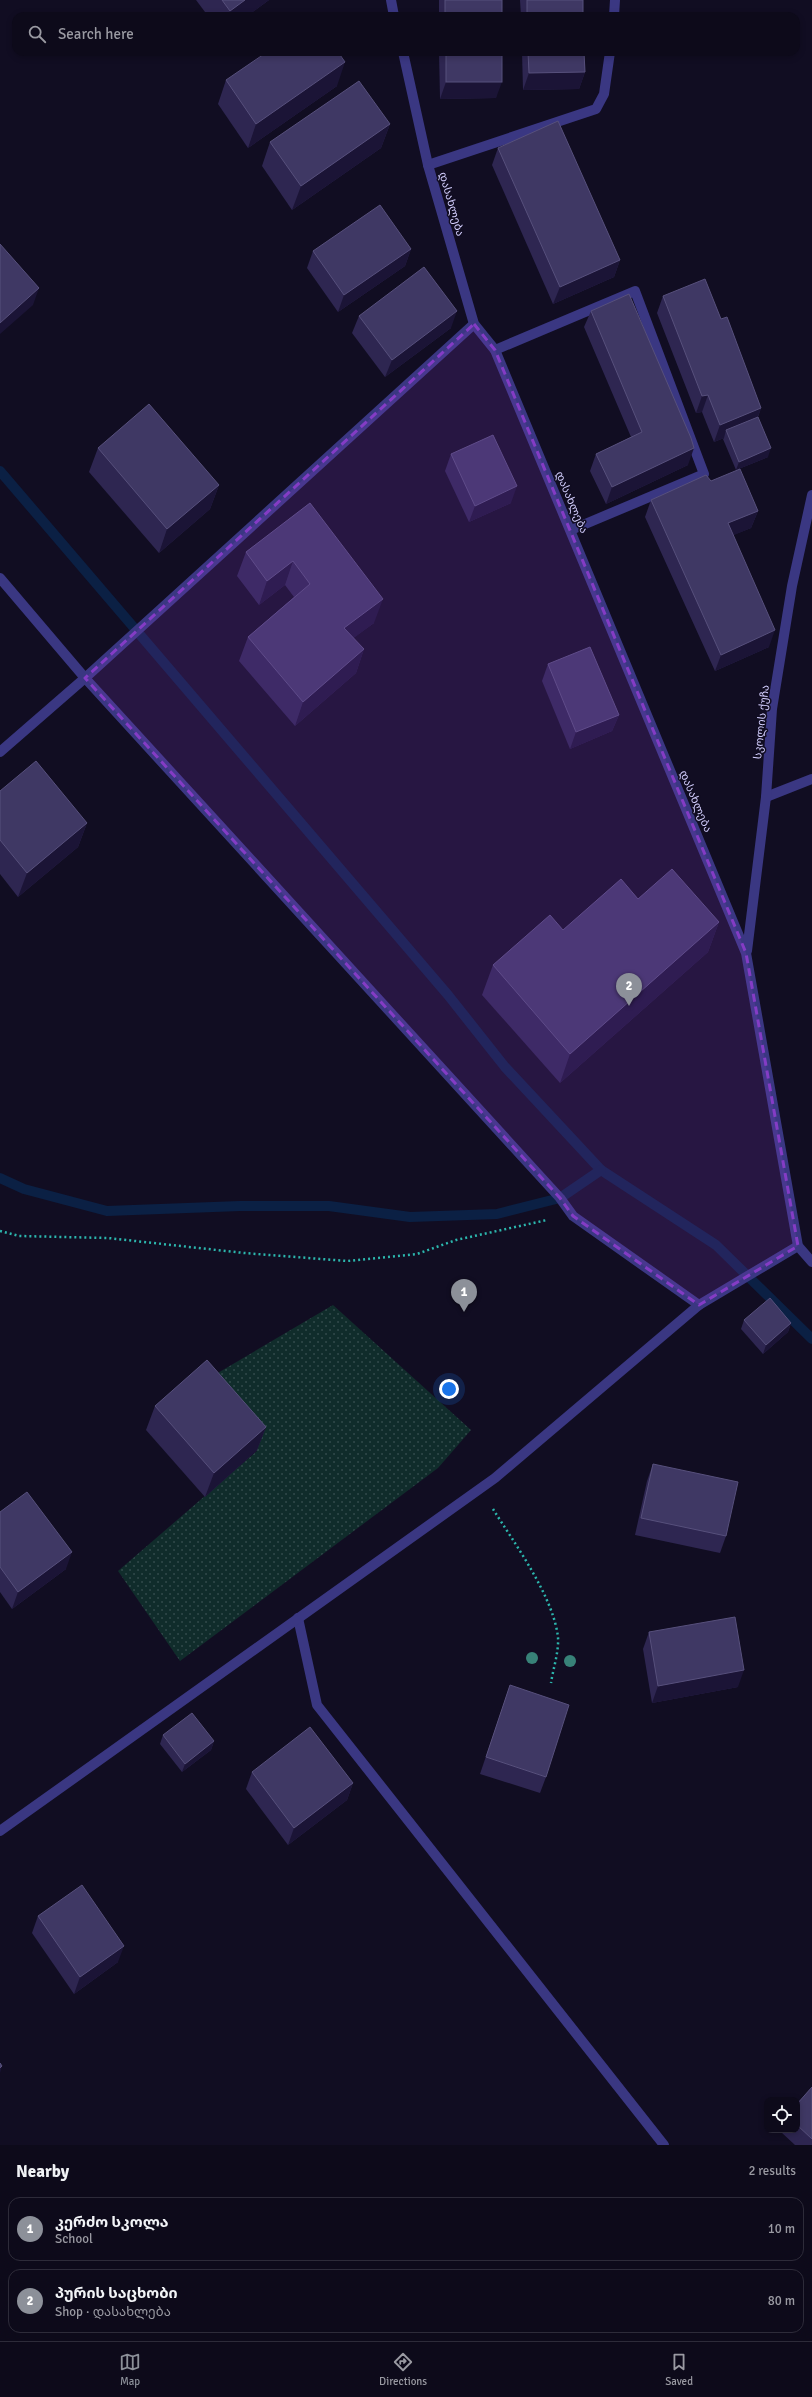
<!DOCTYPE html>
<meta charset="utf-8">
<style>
body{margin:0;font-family:Signika,"Noto Sans Georgian",sans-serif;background:#161323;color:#f1f3f6}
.controls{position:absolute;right:12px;bottom:12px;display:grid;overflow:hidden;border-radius:8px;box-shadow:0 2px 6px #0003}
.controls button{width:36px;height:36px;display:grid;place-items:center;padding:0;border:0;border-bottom:1px solid #2d2b39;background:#0d0a1a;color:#f1f3f6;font:20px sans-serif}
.you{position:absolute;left:449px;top:1389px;width:14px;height:14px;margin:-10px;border:3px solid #fff;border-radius:50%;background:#1a73e8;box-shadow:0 0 0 6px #1a73e833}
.badge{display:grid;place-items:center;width:26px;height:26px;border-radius:50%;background:#8c9099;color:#fff;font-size:13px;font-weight:700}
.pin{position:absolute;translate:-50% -33px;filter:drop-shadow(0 1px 2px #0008)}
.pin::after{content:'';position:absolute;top:21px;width:14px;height:12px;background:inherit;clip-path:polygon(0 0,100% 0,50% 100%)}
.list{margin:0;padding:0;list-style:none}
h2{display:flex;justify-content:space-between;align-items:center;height:52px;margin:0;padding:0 16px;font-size:17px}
h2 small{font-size:13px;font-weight:400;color:#9a9aa2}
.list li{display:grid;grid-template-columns:26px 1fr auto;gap:12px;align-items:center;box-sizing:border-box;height:64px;margin:0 8px 8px;padding:0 8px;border:1px solid #2d2b39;border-radius:12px}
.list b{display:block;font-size:15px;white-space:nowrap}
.list p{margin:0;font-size:13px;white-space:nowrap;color:#9a9aa2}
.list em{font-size:13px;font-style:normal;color:#9a9aa2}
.icon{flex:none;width:22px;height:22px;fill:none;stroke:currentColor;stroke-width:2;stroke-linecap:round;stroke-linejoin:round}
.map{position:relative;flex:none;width:812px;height:2145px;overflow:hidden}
.search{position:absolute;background:#0d0a1a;box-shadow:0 2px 6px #0003;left:12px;right:12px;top:12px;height:44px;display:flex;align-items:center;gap:10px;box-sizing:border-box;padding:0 14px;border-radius:12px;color:#9a9aa2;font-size:15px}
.sheet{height:196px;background:#0d0a1a}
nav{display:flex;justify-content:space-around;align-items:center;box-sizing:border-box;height:56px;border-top:1px solid #2d2b39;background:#0d0a1a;font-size:11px;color:#9a9aa2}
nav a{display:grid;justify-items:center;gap:2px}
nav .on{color:#8c9099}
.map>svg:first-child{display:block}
.park{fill:url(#park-dots)}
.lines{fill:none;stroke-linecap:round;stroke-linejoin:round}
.stream{stroke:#0b2044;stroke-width:10}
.path{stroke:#2cb6ad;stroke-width:2.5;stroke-dasharray:2 3;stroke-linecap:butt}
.minor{stroke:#3a3782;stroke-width:10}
.tree{fill:#388278}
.wall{fill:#2e2651}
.shaded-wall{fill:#1b1436}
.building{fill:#3f3864;stroke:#57507c}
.marked{fill:#843cc5;fill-opacity:0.2;stroke:#843cc5;stroke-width:3;stroke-dasharray:8 5;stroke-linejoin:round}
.labels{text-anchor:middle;stroke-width:3;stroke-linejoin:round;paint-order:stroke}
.street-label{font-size:11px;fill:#d4cfff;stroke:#110d22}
</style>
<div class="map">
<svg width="812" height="2145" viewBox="0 0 812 2145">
<defs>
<pattern id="park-dots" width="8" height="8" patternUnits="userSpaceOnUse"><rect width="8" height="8" fill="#102c2b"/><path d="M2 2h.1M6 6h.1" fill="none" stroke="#324a4b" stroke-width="1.8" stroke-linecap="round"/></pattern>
</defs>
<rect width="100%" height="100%" fill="#110d22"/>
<!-- park -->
<path class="park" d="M333,1305L471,1430L438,1468L180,1661L118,1571L257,1451L199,1384Z"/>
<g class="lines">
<!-- stream -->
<g class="stream">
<path d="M0,471L448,995L505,1067L601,1170L716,1245L812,1339"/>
<path d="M0,1178L24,1189L107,1211L240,1206H329L410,1217L497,1214L560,1198L601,1170"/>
</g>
<!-- path -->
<g class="path">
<path d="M0,1231L19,1236L108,1238L244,1253L347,1261L417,1254L456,1240L547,1220"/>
<path d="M493,1509C515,1544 553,1596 558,1637C559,1652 553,1669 551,1683"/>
</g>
<!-- minor -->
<g class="minor">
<path d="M391,0L394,16"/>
<path d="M614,16L615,0"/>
<path d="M403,52L428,165L474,324L495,350L746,953L798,1246L812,1262"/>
<path d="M428,165L596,109L604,94L610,52"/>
<path d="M495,350L635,291L704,474L571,530"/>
<path d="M0,578L85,678L560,1198L573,1216L699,1305"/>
<path d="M0,752L85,678L474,324"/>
<path d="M766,797L812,779"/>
<path d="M747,951L766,797L772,709L792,586L812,495"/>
<path d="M298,1618L317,1705L664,2145"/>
<path d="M0,1831L495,1478L699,1305L798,1246"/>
</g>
</g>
<!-- trees -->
<g class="tree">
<circle cx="532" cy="1658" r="6"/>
<circle cx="570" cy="1661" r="6"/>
</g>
<!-- wall -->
<g class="wall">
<path d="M196,0H269L247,16H208Z"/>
<rect x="439" y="0" width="63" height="16"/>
<path d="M520,0H583V16H521Z"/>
<path d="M439,52H502L496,98L440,99Z"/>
<path d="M522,52H584L585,72L579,89L523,90Z"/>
<path d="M226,80L337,86L248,148L218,104Z"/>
<path d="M390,124L381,148L292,210L262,166L270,142Z"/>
<path d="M498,148L620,260L614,277L553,304L492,165Z"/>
<path d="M411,249L405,266L338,312L307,268L313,251Z"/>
<path d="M663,296L721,319L761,408L758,417L768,457L736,470L723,439L724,438L714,442L702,412L696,413L657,313Z"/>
<path d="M591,311L688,465L606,504L590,471L596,454L631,437L584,327Z"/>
<path d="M359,316L451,328L385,377L352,333Z"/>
<path d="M98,448L219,485L210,509L159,553L89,472Z"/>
<path d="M451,454L511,503L469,522L445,471Z"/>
<path d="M711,481L758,511L751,528L733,535L769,647L715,671L645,517L651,500Z"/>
<path d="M310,503L374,623L353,638L364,649L356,673L295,726L239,661L248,637L294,597L285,585L259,605L237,576L246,552Z"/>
<path d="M548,664L619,715L612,731L570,749L542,681Z"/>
<path d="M0,791L87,823L78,847L18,897L0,874Z"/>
<path d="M638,899L719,922L708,952L560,1083L482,995L493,965L563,930Z"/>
<path d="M744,1320L791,1323L788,1332L763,1354L741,1329Z"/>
<path d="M155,1406L266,1427L257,1450L205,1497L146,1430Z"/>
<path d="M653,1464L726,1536L720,1553L635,1535L647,1481Z"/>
<path d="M0,1512L66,1569L12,1609L0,1592Z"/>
<path d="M649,1632L738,1687L652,1703L643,1649Z"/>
<path d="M510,1685L546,1777L540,1793L480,1774Z"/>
<path d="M163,1735L214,1741L211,1750L182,1772L160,1744Z"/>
<path d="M252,1772L353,1783L347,1800L288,1845L246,1789Z"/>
<path d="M38,1916L118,1962L74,1994L32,1933Z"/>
<path d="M812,2087V2145H795L781,2132V2130H797V2104Z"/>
</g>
<!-- shaded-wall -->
<g class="shaded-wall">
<path d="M245,0H269L247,16H228L230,11Z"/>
<path d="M345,62L337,86L248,148L256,124Z"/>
<path d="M585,72L579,89L523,90L529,73Z"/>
<path d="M446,82H502L496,98L440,99Z"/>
<path d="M390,124L381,148L292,210L301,186Z"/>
<path d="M411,249L405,266L338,312L344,295Z"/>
<path d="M620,260L614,277L553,304L560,287Z"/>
<path d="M39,288L33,305L0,334V323Z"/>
<path d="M457,311L451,328L385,377L392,360Z"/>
<path d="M708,395L702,412L696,413L702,396Z"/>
<path d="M761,408L755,425L726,430L724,438L714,442L720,425Z"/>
<path d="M694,448L688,465L606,504L612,487Z"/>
<path d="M771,448L768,457L736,470L739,462Z"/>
<path d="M219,485L210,509L159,553L167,529Z"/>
<path d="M517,486L511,503L469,522L475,506Z"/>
<path d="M758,511L751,528L722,540L728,523Z"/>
<path d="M293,561L285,585L259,605L267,581Z"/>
<path d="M383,599L374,623L335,652L344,628Z"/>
<path d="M775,630L769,647L715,671L721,655Z"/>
<path d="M364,649L356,673L295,726L303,702Z"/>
<path d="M619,715L612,731L570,749L576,732Z"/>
<path d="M87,823L78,847L18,897L27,873Z"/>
<path d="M719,922L708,952L560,1083L570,1054Z"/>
<path d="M791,1323L788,1332L763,1354L766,1345Z"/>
<path d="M266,1427L257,1450L205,1497L214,1473Z"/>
<path d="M72,1552L66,1569L12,1609L18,1592Z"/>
<path d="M744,1670L738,1687L652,1703L658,1686Z"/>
<path d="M214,1741L211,1750L182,1772L185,1764Z"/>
<path d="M353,1783L347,1800L288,1845L294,1828Z"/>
<path d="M124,1946L118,1962L74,1994L80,1977Z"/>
<path d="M2,2066L0,2073V2068Z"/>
</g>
<!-- building -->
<g class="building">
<path d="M222,0H245L230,11Z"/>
<rect x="445" y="0" width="57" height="16"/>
<rect x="527" y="0" width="56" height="16"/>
<path d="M267,52H338L345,62L256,124L226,80Z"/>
<rect x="446" y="52" width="56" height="30"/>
<path d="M528,52H584L585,72L529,73Z"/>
<path d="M359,81L390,124L301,186L270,142Z"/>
<path d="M558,121L620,260L560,287L498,148Z"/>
<path d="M380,205L411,249L344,295L313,251Z"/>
<path d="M0,244L39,288L0,323Z"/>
<path d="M424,267L457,311L392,360L359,316Z"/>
<path d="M705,279L721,319L727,317L761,408L720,425L708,395L702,396L663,296Z"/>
<path d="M629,294L691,438L694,448L612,487L596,454L642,432L591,311Z"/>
<path d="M149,404L219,485L167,529L98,448Z"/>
<path d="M758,417L771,448L739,462L726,430Z"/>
<path d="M493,435L517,486L475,506L451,454Z"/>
<path d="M740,469L758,511L728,523L775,630L721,655L651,500L706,475L711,481Z"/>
<path d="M310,503L383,599L344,628L364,649L303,702L248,637L310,584L293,561L267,581L246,552Z"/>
<path d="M590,647L619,715L576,732L548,664Z"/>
<path d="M36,761L87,823L27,873L0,840V791Z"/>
<path d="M672,869L719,922L570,1054L493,965L550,915L563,930L621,879L638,899Z"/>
<path d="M770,1298L791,1323L766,1345L744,1320Z"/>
<path d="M207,1360L266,1427L214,1473L155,1406Z"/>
<path d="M653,1464L738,1482L726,1536L641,1518Z"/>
<path d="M27,1492L72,1552L18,1592L0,1567V1512Z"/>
<path d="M735,1617L744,1670L658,1686L649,1632Z"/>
<path d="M510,1685L569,1705L546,1777L486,1757Z"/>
<path d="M192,1713L214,1741L185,1764L163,1735Z"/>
<path d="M310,1727L353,1783L294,1828L252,1772Z"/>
<path d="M82,1885L124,1946L80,1977L38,1916Z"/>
<path d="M0,2063L2,2066L0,2068Z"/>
<path d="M812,2087V2139L797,2125V2104Z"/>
</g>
<!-- marked area -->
<path class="marked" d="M474,324L495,350L746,953L798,1246L699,1305L573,1216L560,1198L85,678Z"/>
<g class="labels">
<!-- street labels -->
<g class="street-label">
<text transform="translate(452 204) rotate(74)" y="4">დასახლება</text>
<text transform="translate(572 502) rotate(67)" y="4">დასახლება</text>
<text transform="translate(761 722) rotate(-84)" y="4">სკოლის ქუჩა</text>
<text transform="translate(696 801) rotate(67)" y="4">დასახლება</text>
</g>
</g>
</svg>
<div class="controls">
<button><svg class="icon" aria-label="locate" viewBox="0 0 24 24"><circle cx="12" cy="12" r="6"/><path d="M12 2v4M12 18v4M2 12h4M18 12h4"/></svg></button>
</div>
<div class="you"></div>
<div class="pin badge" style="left:464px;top:1312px">1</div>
<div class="pin badge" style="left:629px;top:1006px">2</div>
<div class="search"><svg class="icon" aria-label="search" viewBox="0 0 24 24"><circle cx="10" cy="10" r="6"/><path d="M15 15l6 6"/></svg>Search here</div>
</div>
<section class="sheet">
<h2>Nearby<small>2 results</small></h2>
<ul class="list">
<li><span class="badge">1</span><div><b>კერძო სკოლა</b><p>School</p></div><em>10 m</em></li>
<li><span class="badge">2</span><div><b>პურის საცხობი</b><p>Shop · დასახლება</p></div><em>80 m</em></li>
</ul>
</section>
<nav>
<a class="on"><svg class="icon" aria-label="map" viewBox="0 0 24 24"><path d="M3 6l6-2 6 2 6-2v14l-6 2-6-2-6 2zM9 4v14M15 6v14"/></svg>Map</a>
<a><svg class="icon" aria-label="directions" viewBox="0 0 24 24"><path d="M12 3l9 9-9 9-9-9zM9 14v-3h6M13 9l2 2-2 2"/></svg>Directions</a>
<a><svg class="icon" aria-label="saved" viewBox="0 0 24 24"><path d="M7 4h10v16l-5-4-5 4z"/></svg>Saved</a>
</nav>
